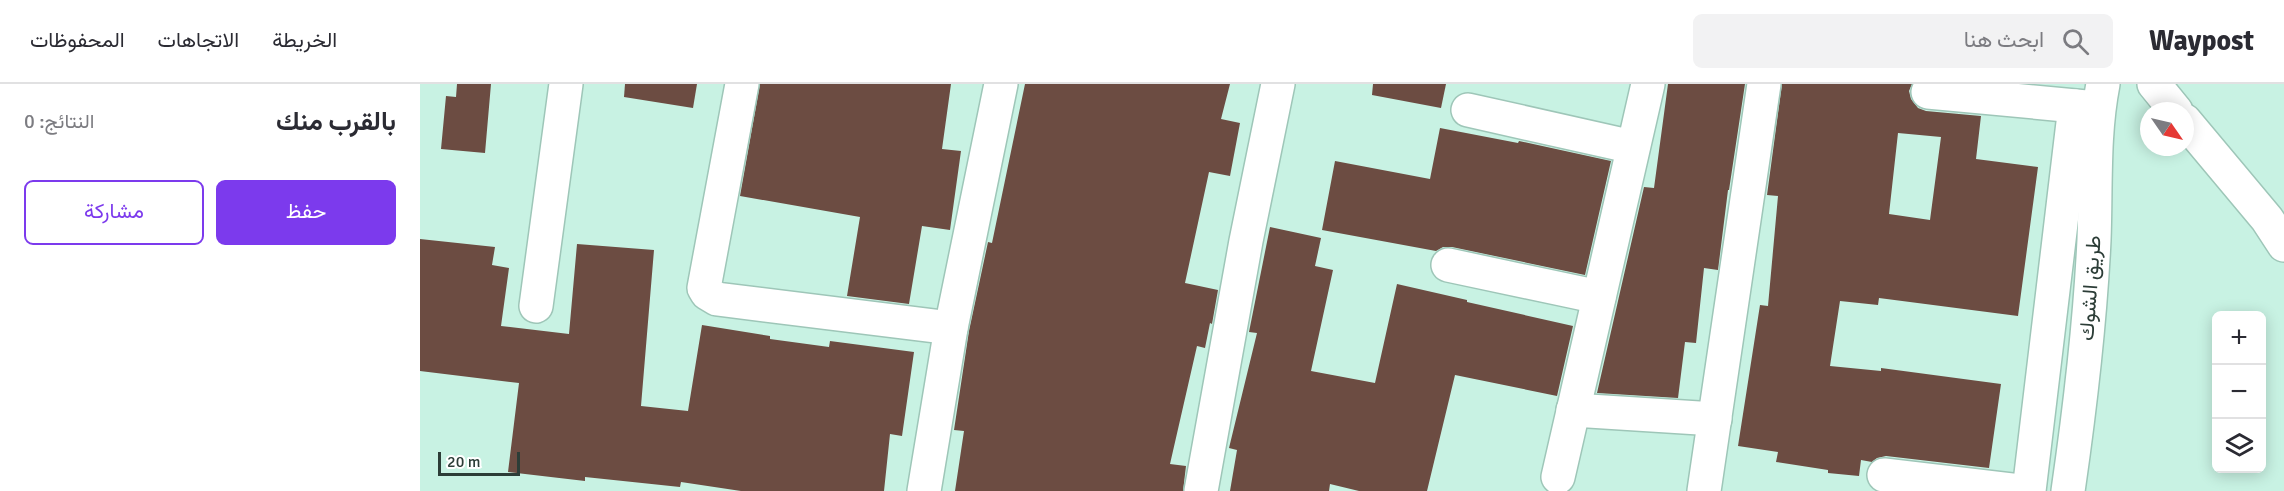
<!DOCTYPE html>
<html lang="ar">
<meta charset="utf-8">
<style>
body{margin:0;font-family:Signika,Vazirmatn,sans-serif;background:#f2f2f3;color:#2b2b33;direction:rtl}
.controls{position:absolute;right:18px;bottom:18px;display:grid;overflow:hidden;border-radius:9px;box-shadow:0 3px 15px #0003}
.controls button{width:54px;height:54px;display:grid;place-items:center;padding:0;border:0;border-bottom:2px solid #e1e1e2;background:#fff;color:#2b2b33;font:30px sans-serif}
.compass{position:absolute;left:1720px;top:18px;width:54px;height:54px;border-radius:50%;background:#fff;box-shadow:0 3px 15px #0003;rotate:124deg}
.scale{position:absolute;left:18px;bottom:15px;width:82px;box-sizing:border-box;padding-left:6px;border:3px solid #2c3d37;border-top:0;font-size:16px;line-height:21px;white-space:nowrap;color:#2c3d37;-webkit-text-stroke:4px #fff;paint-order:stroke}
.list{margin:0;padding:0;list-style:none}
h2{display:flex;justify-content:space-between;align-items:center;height:78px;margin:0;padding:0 24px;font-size:26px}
h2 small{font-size:20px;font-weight:400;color:#7c7c81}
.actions{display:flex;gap:12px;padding:18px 24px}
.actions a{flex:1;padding:14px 0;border:2px solid #7c3aed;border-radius:9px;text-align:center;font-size:21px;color:#7c3aed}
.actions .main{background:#7c3aed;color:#fff}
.icon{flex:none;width:33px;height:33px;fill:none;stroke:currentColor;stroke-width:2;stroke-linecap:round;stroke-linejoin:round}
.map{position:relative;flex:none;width:1864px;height:407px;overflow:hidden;direction:ltr}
header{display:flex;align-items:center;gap:36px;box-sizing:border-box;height:84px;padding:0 30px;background:#fff;border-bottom:2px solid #e1e1e2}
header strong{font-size:28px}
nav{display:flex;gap:33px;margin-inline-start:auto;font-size:21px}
.search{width:420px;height:54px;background:#f2f2f3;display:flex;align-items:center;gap:15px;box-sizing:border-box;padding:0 21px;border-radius:9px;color:#7c7c81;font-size:22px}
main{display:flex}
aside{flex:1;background:#fff}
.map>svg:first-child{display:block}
.building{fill:#6c4c42;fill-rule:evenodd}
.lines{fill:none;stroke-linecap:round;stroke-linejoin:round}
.minor-casing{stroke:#9ec6b8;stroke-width:36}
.major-casing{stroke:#9ec6b8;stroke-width:36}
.minor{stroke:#fff;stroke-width:33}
.major{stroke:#fff;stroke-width:33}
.labels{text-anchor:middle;stroke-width:6;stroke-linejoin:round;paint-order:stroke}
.street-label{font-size:21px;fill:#2c3d37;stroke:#fff}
</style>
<header>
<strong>Waypost</strong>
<div class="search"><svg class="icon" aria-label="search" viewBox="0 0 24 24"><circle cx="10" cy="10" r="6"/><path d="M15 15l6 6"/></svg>ابحث هنا</div>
<nav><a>الخريطة</a><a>الاتجاهات</a><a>المحفوظات</a></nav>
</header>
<main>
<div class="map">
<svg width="1864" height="407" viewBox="0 0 1864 407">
<rect width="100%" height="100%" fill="#c8f2e3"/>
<!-- building -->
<g class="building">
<path d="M37,0H71L65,69L21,65L26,12L36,13Z"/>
<path d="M205,0H277L273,24L204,13Z"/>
<path d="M340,0H531L522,65L541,67L530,146L502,142L489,220L427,212L440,133L320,112Z"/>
<path d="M605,0H810L801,35L820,39L810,92L789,88L765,199L798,206L792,240L790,239L785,264L777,262L750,380L766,382L763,407H535L544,347L534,346L549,247L568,158L572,159Z"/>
<path d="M953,0H1026L1021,24L952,11Z"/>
<path d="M1248,0H1325L1309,106H1308L1298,186L1284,184L1276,259L1265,258L1258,314L1177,309L1224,103L1234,104Z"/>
<path d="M1362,0H1492L1489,7L1491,15L1498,24L1506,27L1561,32L1556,75L1618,83L1598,232L1459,214L1458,221L1420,217L1410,282L1461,287V284L1581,300L1569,384L1466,372L1457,374L1452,378L1441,376L1439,392L1408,389V386L1356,378L1358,368L1318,362L1340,221L1348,222L1358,112L1347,111ZM1478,49L1521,53L1510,136L1469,130Z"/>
<path d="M1020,44L1098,59L1099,57L1191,77L1165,191L1032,163H1023L1016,167L902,146L915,77L1010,95Z"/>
<path d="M850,143L901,154L895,182L913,186L891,287L955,299L977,200L1047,216V218L1153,242L1137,312L1035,291L1007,407H939L910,400L909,407H810L817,366L809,364L837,249L829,248Z"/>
<path d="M0,155L75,163L72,181L89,184L81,242L149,250L157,160L234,166L221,322L268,327L282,241L350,252V255L409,263L410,257L494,268L482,352L470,350L464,407H321L261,398L260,403L165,393V397L88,388L99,299L0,287Z"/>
</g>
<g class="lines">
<defs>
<g id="minor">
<path d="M322,0L284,204L287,209L297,215L531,244"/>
<path d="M1508,8L1677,24"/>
<path d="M1048,26L1213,63"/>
<path d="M1028,181L1179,213"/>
<path d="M116,222L146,0"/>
<path d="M1153,326L1295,335"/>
<path d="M1464,391L1600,407"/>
<path d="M1138,393L1228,0"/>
<path d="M504,407L531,244L581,0"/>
<path d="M781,407L826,157L858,0"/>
<path d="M1284,407L1344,0"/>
<path d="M1609,407L1655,22"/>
</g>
<g id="major">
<path d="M1734,0L1756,27"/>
<path d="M1765,37L1847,135L1864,161"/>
<path d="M1648,407C1660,324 1670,240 1674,156C1676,104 1673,51 1683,0"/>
</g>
</defs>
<!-- minor casing -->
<use href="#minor" class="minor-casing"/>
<!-- major casing -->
<use href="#major" class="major-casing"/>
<!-- minor -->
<use href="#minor" class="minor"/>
<!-- major -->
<use href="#major" class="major"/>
</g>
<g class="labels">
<!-- street labels -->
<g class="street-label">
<text transform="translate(1670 204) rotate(-86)" y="7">طريق الشوك</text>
</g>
</g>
</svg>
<div class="controls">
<button>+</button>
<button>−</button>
<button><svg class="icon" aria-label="layers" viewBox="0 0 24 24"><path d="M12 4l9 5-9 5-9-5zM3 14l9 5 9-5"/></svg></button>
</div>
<svg class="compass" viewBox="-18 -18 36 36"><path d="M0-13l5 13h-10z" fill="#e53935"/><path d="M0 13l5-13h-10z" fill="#7c7c81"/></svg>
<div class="scale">20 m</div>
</div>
<aside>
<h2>بالقرب منك<small>النتائج: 0</small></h2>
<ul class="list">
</ul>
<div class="actions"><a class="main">حفظ</a><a>مشاركة</a></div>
</aside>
</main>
